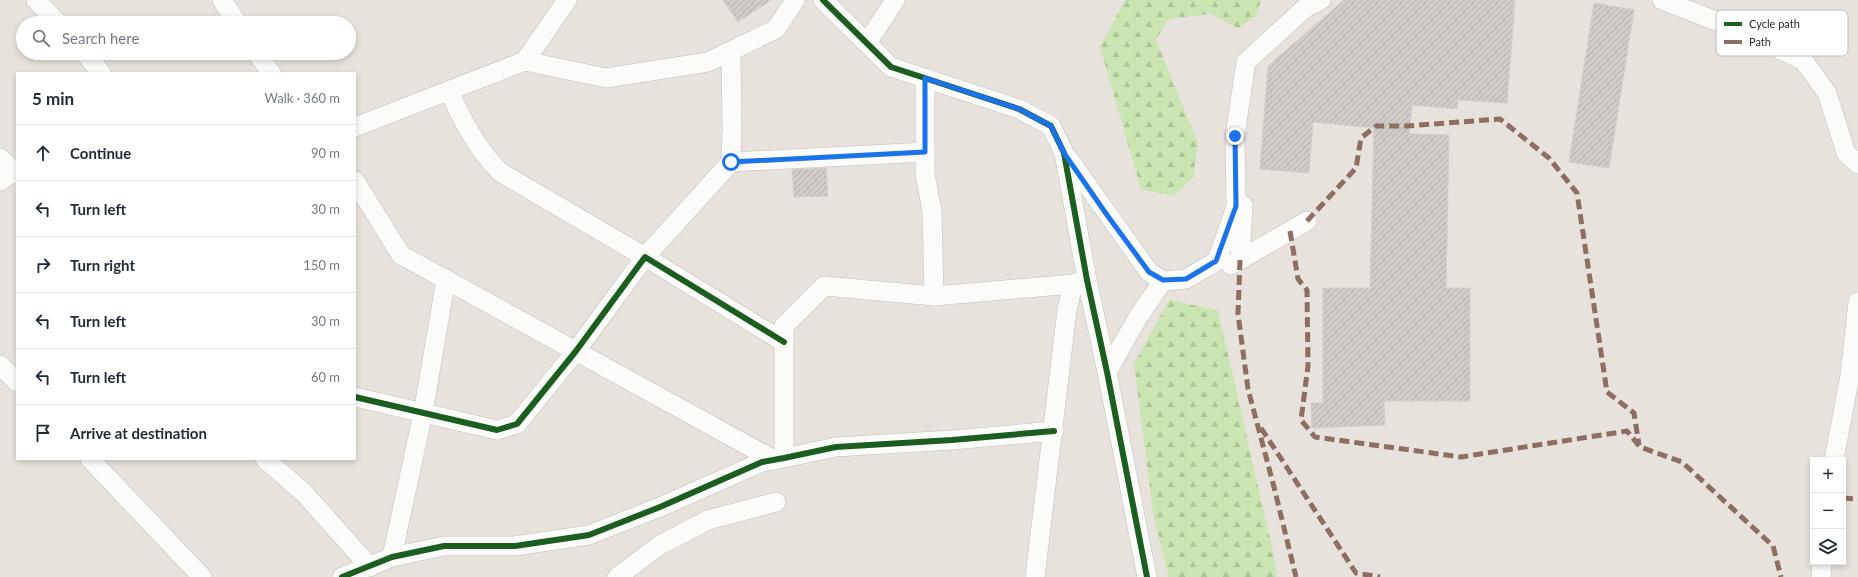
<!DOCTYPE html>
<meta charset="utf-8">
<style>
body{margin:0;font-family:Lato,sans-serif;background:#f6f6f7;color:#1f2937}
.controls{position:absolute;right:12px;bottom:12px;display:grid;overflow:hidden;border-radius:0px;box-shadow:0 2px 6px #0003}
.controls button{width:36px;height:36px;display:grid;place-items:center;padding:0;border:0;border-bottom:1px solid #e0e1e3;background:#fff;color:#1f2937;font:20px sans-serif}
.stop{position:absolute;width:12px;height:12px;margin:-9px;border:3px solid #1a73e8;border-radius:50%;background:#fff}
.stop.end{background:#1a73e8;border-color:#fff;box-shadow:0 1px 4px #0008}
.list{margin:0;padding:0;list-style:none}
h2{display:flex;justify-content:space-between;align-items:center;height:52px;margin:0;padding:0 16px;font-size:17px}
h2 small{font-size:13px;font-weight:400;color:#747a83}
.list li{display:grid;grid-template-columns:26px 1fr auto;gap:12px;align-items:center;box-sizing:border-box;height:56px;padding:0 16px;border-top:1px solid #e0e1e3}
.list b{display:block;font-size:15px;white-space:nowrap}
.list em{font-size:13px;font-style:normal;color:#747a83}
.icon{flex:none;width:22px;height:22px;fill:none;stroke:currentColor;stroke-width:2;stroke-linecap:round;stroke-linejoin:round}
.map{position:relative;flex:none;width:1858px;height:577px;overflow:hidden}
.search{position:absolute;background:#fff;box-shadow:0 2px 6px #0003;left:16px;top:16px;width:340px;height:44px;display:flex;align-items:center;gap:10px;box-sizing:border-box;padding:0 14px;border-radius:22px;color:#747a83;font-size:15px}
.panel{position:absolute;background:#fff;box-shadow:0 2px 6px #0003;left:16px;top:72px;width:340px;height:388px;border-radius:0px}
.map>svg:first-child{display:block}
.forest{fill:url(#forest-firs)}
.building{fill:url(#building-hatch);stroke:#d2cec8}
.lines{fill:none;stroke-linecap:round;stroke-linejoin:round}
.minor-casing{stroke:#c0bebe;stroke-width:20}
.minor{stroke:#fbfbfa;stroke-width:19}
.quiet{stroke:#8d6e63;stroke-width:5;stroke-dasharray:10 5;stroke-linecap:butt}
.cycleway-casing{stroke:#fff;stroke-width:8}
.cycleway{stroke:#1b5e20;stroke-width:6}
.route{stroke:#1a73e8;stroke-width:5}
.key{fill:#fff;stroke:#bebebe;stroke-width:1}
.key-label{font-size:11px;fill:#272727}
</style>
<div class="map">
<svg width="1858" height="577" viewBox="0 0 1858 577">
<defs>
<pattern id="forest-firs" width="22" height="20" patternUnits="userSpaceOnUse"><rect width="22" height="20" fill="#cae4b2"/><path d="M5 1l3.5 6h-7zM16 11l3.5 6h-7z" fill="#aec499"/></pattern>
<pattern id="building-hatch" width="6" height="6" patternUnits="userSpaceOnUse"><rect width="6" height="6" fill="#cfccc8"/><path d="M-1 1l2-2M0 6l6-6M5 7l2-2" fill="none" stroke="#b2afac"/></pattern>
</defs>
<rect width="100%" height="100%" fill="#e7e2dc"/>
<!-- forest -->
<g class="forest">
<path d="M1125,0H1261L1256,16L1238,28L1211,14L1168,19L1156,40L1198,143L1193,178L1174,196L1141,189L1100,47Z"/>
<path d="M1169,300L1218,310L1273,552L1277,577H1169L1154,519L1134,364Z"/>
</g>
<!-- building -->
<g class="building">
<path d="M723,0H771L738,22Z"/>
<path d="M1344,0H1515L1507,103L1458,100L1457,109L1412,105L1409,134L1449,135L1446,288H1470V401H1384L1385,425L1312,428L1311,403H1323V288H1370L1374,128L1313,122L1309,173L1260,169L1268,66Z"/>
<path d="M1594,3L1634,10L1609,168L1569,162Z"/>
<path d="M826,168L828,196L794,197L792,170Z"/>
</g>
<g class="lines">
<defs>
<g id="minor">
<path d="M36,0L58,23"/>
<path d="M222,0L237,23"/>
<path d="M823,0L891,67L1019,109L1051,126L1064,153L1087,280L1107,372L1147,577"/>
<path d="M1662,0L1729,26L1803,60L1827,93L1846,153L1858,164"/>
<path d="M867,43L895,0"/>
<path d="M85,53L101,73"/>
<path d="M257,53L271,73"/>
<path d="M525,61L567,0"/>
<path d="M925,78V174L932,211L934,296"/>
<path d="M449,91C464,123 475,146 500,172L645,257L731,162L732,129L731,51"/>
<path d="M355,127L525,61L606,78L708,62L776,29L795,0"/>
<path d="M0,158L17,174"/>
<path d="M1068,158L1149,272L1163,281L1186,279L1217,261L1236,206L1235,136L1246,62L1305,8L1321,0"/>
<path d="M731,162L925,152"/>
<path d="M0,181L17,170"/>
<path d="M355,181L401,255L774,460"/>
<path d="M1240,260L1243,205"/>
<path d="M1231,265L1307,221"/>
<path d="M0,365L17,382"/>
<path d="M1107,372L1138,317L1163,281"/>
<path d="M355,397L497,430L517,424L576,351L645,257L784,342"/>
<path d="M784,458V326L824,286L934,296L1073,284"/>
<path d="M90,459L202,577"/>
<path d="M265,459L304,493L370,567"/>
<path d="M1834,460L1850,375L1858,302"/>
<path d="M392,557L423,413L446,279"/>
<path d="M342,577L392,557L444,546H515L589,535L660,507L762,462L784,458L836,447L952,440L1054,431"/>
<path d="M617,577L660,545L708,520L776,502"/>
<path d="M1035,577L1067,310L1073,284L1084,281"/>
<path d="M1821,577L1822,562"/>
</g>
</defs>
<!-- minor casing -->
<use href="#minor" class="minor-casing"/>
<!-- minor -->
<use href="#minor" class="minor"/>
<!-- quiet -->
<g class="quiet">
<path d="M1307,221L1356,168L1361,138L1376,126H1407L1500,119L1549,158L1577,193L1607,392L1634,413L1639,445"/>
<path d="M1290,231L1298,279L1307,290L1308,366L1301,420L1315,437L1461,457L1627,431L1640,447L1682,462L1773,546L1781,577"/>
<path d="M1240,260L1238,314L1248,389L1274,487L1296,577"/>
<path d="M1261,428L1356,573L1380,577"/>
<path d="M1843,498L1858,499"/>
</g>
<defs>
<g id="cycleway">
<path d="M823,0L891,67L1019,109L1051,126L1064,153L1087,280L1107,372L1147,577"/>
<path d="M355,397L497,430L517,424L576,351L645,257L784,342"/>
<path d="M342,577L392,557L444,546H515L589,535L660,507L762,462L784,458L836,447L952,440L1054,431"/>
</g>
</defs>
<!-- cycleway casing -->
<use href="#cycleway" class="cycleway-casing"/>
<!-- cycleway -->
<use href="#cycleway" class="cycleway"/>
</g>
<g class="lines">
<!-- route -->
<path class="route" d="M731,162L925,152V78L1019,109L1051,126L1064,153L1107,215L1149,272L1163,280L1186,279L1216,261L1236,206L1235,136"/>
</g>
<!-- legend -->
<rect x="1716" y="10" width="132" height="46" rx="6" class="key"/>
<rect x="1724" y="22" width="18" height="4" fill="#1b5e20"/>
<rect x="1724" y="40" width="18" height="4" fill="#8d6e63"/>
<g class="key-label">
<text x="1749" y="28">Cycle path</text>
<text x="1749" y="46">Path</text>
</g>
</svg>
<div class="controls">
<button>+</button>
<button>−</button>
<button><svg class="icon" aria-label="layers" viewBox="0 0 24 24"><path d="M12 4l9 5-9 5-9-5zM3 14l9 5 9-5"/></svg></button>
</div>
<div class="stop" style="left:731px;top:162px"></div>
<div class="stop end" style="left:1235px;top:136px"></div>
<div class="search"><svg class="icon" aria-label="search" viewBox="0 0 24 24"><circle cx="10" cy="10" r="6"/><path d="M15 15l6 6"/></svg>Search here</div>
<section class="panel">
<h2>5 min<small>Walk · 360 m</small></h2>
<ul class="list">
<li><svg class="icon" aria-label="ahead" viewBox="0 0 24 24"><path d="M12 20V5M6 11l6-6 6 6"/></svg><div><b>Continue</b></div><em>90 m</em></li>
<li><svg class="icon" aria-label="left" viewBox="0 0 24 24"><path d="M17 20v-9H6M10 6l-5 5 5 5"/></svg><div><b>Turn left</b></div><em>30 m</em></li>
<li><svg class="icon" aria-label="right" viewBox="0 0 24 24"><path d="M7 20v-9h11M14 6l5 5-5 5"/></svg><div><b>Turn right</b></div><em>150 m</em></li>
<li><svg class="icon" aria-label="left" viewBox="0 0 24 24"><path d="M17 20v-9H6M10 6l-5 5 5 5"/></svg><div><b>Turn left</b></div><em>30 m</em></li>
<li><svg class="icon" aria-label="left" viewBox="0 0 24 24"><path d="M17 20v-9H6M10 6l-5 5 5 5"/></svg><div><b>Turn left</b></div><em>60 m</em></li>
<li><svg class="icon" aria-label="arrive" viewBox="0 0 24 24"><path d="M6 21V4h12l-3 4 3 4H6"/></svg><div><b>Arrive at destination</b></div></li>
</ul>
</section>
</div>
